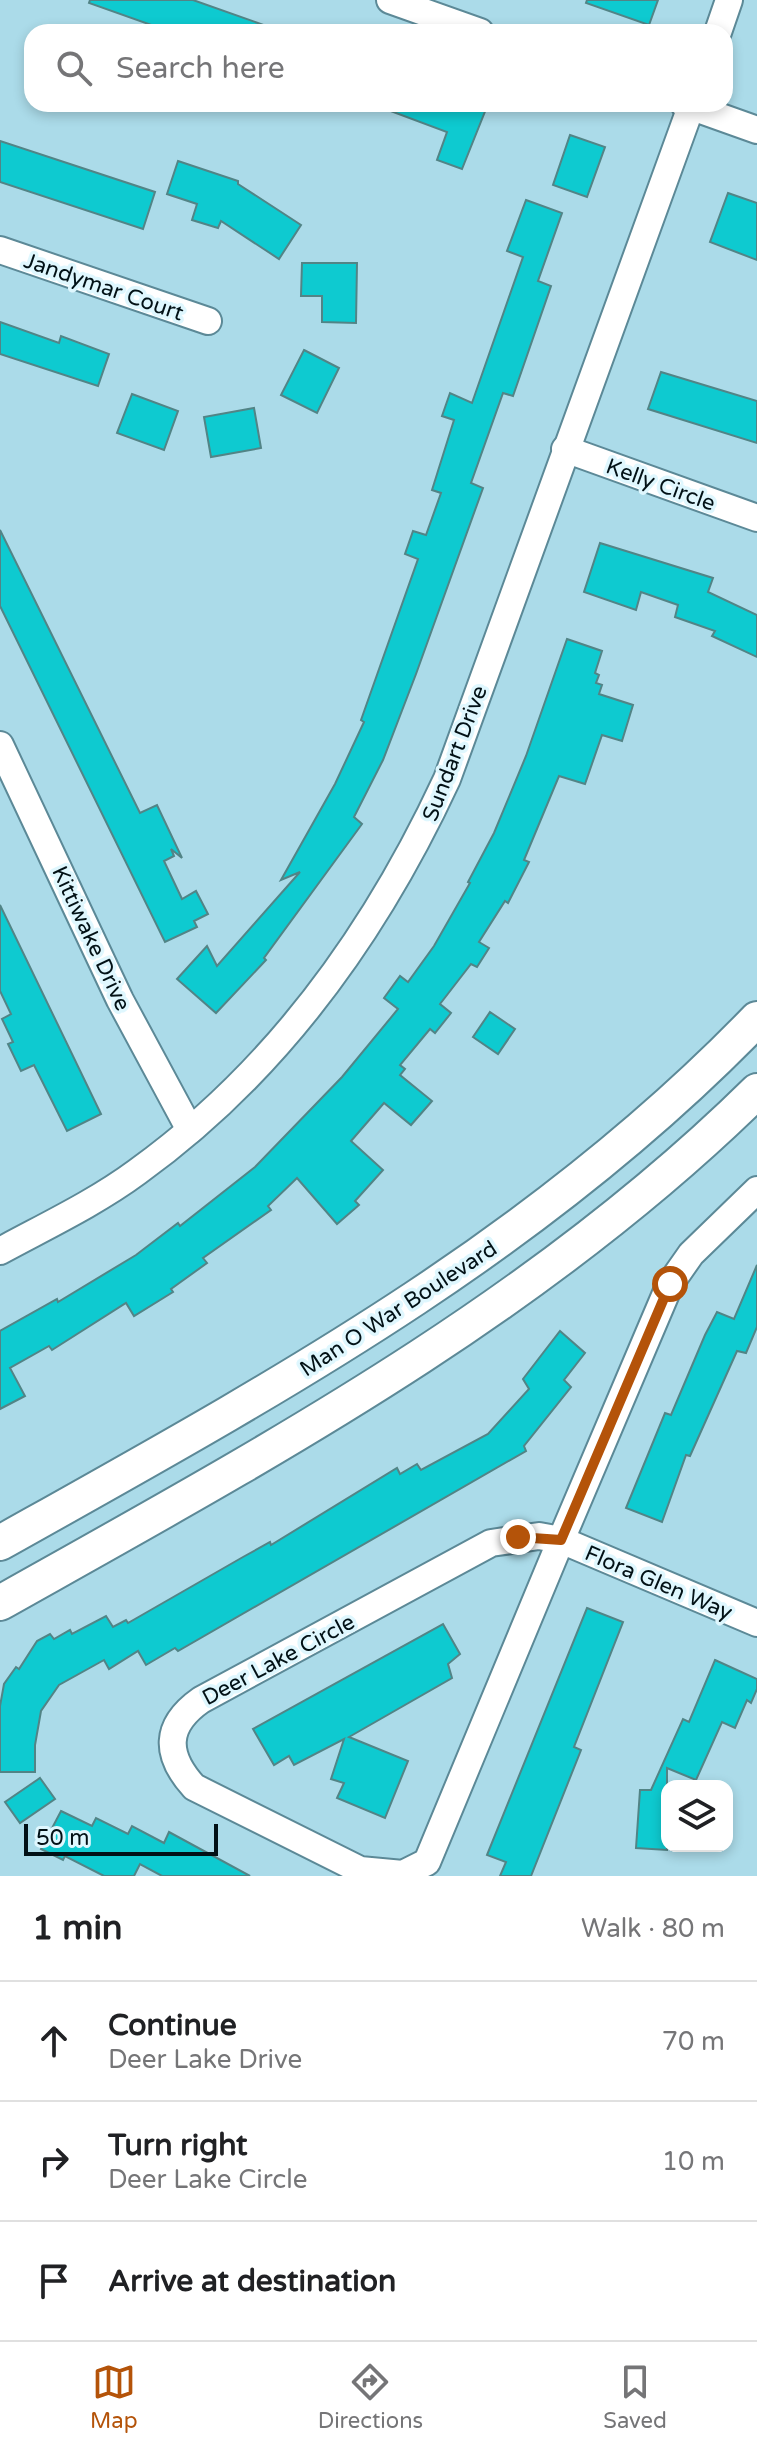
<!DOCTYPE html>
<meta charset="utf-8">
<style>
body{margin:0;font-family:"Varela Round",sans-serif;background:#f6f6f6;color:#202124}
.controls{position:absolute;right:24px;bottom:24px;display:grid;overflow:hidden;border-radius:16px;box-shadow:0 4px 12px #0003}
.controls button{width:72px;height:72px;display:grid;place-items:center;padding:0;border:0;border-bottom:2px solid #e0e0e0;background:#fff;color:#202124;font:40px sans-serif}
.scale{position:absolute;left:24px;bottom:20px;width:194px;box-sizing:border-box;padding-left:8px;border:4px solid #021116;border-top:0;font-size:22px;line-height:28px;white-space:nowrap;color:#021116;-webkit-text-stroke:6px #dff7fe;paint-order:stroke}
.stop{position:absolute;width:24px;height:24px;margin:-18px;border:6px solid #b45309;border-radius:50%;background:#fff}
.stop.end{background:#b45309;border-color:#fff;box-shadow:0 2px 8px #0008}
.list{margin:0;padding:0;list-style:none}
h2{display:flex;justify-content:space-between;align-items:center;height:104px;margin:0;padding:0 32px;font-size:34px}
h2 small{font-size:26px;font-weight:400;color:#757577}
.list li{display:grid;grid-template-columns:52px 1fr auto;gap:24px;align-items:center;box-sizing:border-box;height:120px;padding:0 32px;border-top:2px solid #e0e0e0}
.list b{display:block;font-size:30px;white-space:nowrap}
.list p{margin:0;font-size:26px;white-space:nowrap;color:#757577}
.list em{font-size:26px;font-style:normal;color:#757577}
.icon{flex:none;width:44px;height:44px;fill:none;stroke:currentColor;stroke-width:2;stroke-linecap:round;stroke-linejoin:round}
.map{position:relative;flex:none;width:757px;height:1876px;overflow:hidden}
.search{position:absolute;background:#fff;box-shadow:0 4px 12px #0003;left:24px;right:24px;top:24px;height:88px;display:flex;align-items:center;gap:20px;box-sizing:border-box;padding:0 28px;border-radius:24px;color:#757577;font-size:30px}
.sheet{height:464px;background:#fff}
nav{display:flex;justify-content:space-around;align-items:center;box-sizing:border-box;height:112px;border-top:2px solid #e0e0e0;background:#fff;font-size:22px;color:#757577}
nav a{display:grid;justify-items:center;gap:4px}
nav .on{color:#b45309}
.map>svg:first-child{display:block}
.building{fill:#0ecad0;stroke:#528486;stroke-width:2}
.lines{fill:none;stroke-linecap:round;stroke-linejoin:round}
.minor-casing{stroke:#5c8997;stroke-width:30}
.major-casing{stroke:#5c8997;stroke-width:38}
.minor{stroke:#fff;stroke-width:26}
.major{stroke:#fff;stroke-width:34}
.route{stroke:#b45309;stroke-width:10}
.labels{text-anchor:middle;stroke-width:7;stroke-linejoin:round;paint-order:stroke}
.street-label{font-size:22px;fill:#021116;stroke:#dff7fe}
</style>
<div class="map">
<svg width="757" height="1876" viewBox="0 0 757 1876">
<rect width="100%" height="100%" fill="#abdbe9"/>
<!-- building -->
<g class="building">
<path d="M90,0H193L275,29L274,32H171L89,3Z"/>
<path d="M587,0H658L649,25L586,3Z"/>
<path d="M380,104H488L462,169L437,160L447,132L380,107Z"/>
<path d="M570,135L605,147L587,197L553,185Z"/>
<path d="M0,141L155,192L143,229L0,182Z"/>
<path d="M178,161L238,181V184L301,225L279,259L221,221L218,228L192,220L197,204L167,194Z"/>
<path d="M728,193L757,203V260L710,242Z"/>
<path d="M526,200L562,213L538,281L551,286L513,396L503,393L471,483L483,488L416,674L383,760L354,817L362,824L264,958L266,960L216,1013L177,979L207,946L217,966L300,872L281,880L335,784L364,722L361,720L418,559L405,554L413,531L426,535L441,493L432,490L454,420L442,416L450,393L472,403L523,257L507,251Z"/>
<path d="M302,263H357L356,323L322,322V296H301Z"/>
<path d="M0,322L59,343L61,336L109,354L98,386L0,354Z"/>
<path d="M304,350L339,368L317,413L281,395Z"/>
<path d="M661,372L757,401V443L648,409Z"/>
<path d="M132,394L178,411L164,450L117,433Z"/>
<path d="M254,408L261,448L211,457L204,417Z"/>
<path d="M0,530L140,813L157,805L182,858L171,849L174,856L164,861L182,899L196,891L208,914L194,921L197,927L165,942L0,606Z"/>
<path d="M600,543L713,578L708,592L757,615V657L712,636L715,631L675,617L678,605L641,592L636,610L584,592Z"/>
<path d="M567,639L602,651L595,673L599,675L596,683L602,685L599,694L633,705L622,741L602,735L585,784L559,776L524,860L529,862L508,903L505,901L479,942L489,948L477,967L471,964L440,1004L451,1013L435,1033L430,1029L400,1065L405,1069L400,1075L432,1101L411,1125L384,1103L351,1141L383,1170L355,1201L359,1205L337,1224L297,1178L268,1206L271,1210L203,1258L207,1263L171,1289L173,1292L134,1316L126,1303L52,1350L49,1346L10,1368L25,1396L0,1409V1331L57,1299L58,1302L136,1255L178,1223L180,1226L255,1167L342,1077L398,1009L384,998L400,976L408,982L434,946L470,883L468,882L494,833L526,756Z"/>
<path d="M0,905L101,1114L67,1131L34,1065L21,1071L8,1044L13,1042L2,1019L11,1014L0,991Z"/>
<path d="M490,1012L515,1029L498,1054L473,1037Z"/>
<path d="M757,1265V1327L746,1353L737,1351L690,1456L686,1455L662,1522L626,1508L665,1413L671,1415L705,1335L717,1312L734,1319Z"/>
<path d="M560,1331L585,1353L564,1380L571,1387L524,1446L526,1451L178,1651L175,1648L146,1665L138,1651L109,1669L104,1660L59,1685L41,1711L35,1745V1772H0V1706L4,1684L16,1667L19,1669L37,1641L50,1634L54,1639L70,1630L72,1634L106,1616L113,1627L126,1620L128,1623L243,1557L270,1542L271,1545L397,1468L400,1474L417,1464L421,1470L488,1434L529,1389L523,1379Z"/>
<path d="M587,1608L623,1622L574,1747L581,1750L531,1876H500L506,1862L487,1855Z"/>
<path d="M443,1624L460,1654L448,1664L452,1678L349,1737L408,1761L385,1818L337,1798L344,1783L331,1779L344,1739L294,1765L289,1756L274,1765L253,1729Z"/>
<path d="M715,1660L757,1679V1689L751,1703L747,1700L735,1728L722,1722L696,1780L667,1768V1850L636,1848L640,1790H651L683,1719L689,1722Z"/>
<path d="M40,1778L55,1799L20,1823L5,1802Z"/>
<path d="M61,1811L92,1826L96,1818L128,1834L132,1826L164,1843L169,1832L250,1876H162L140,1864L134,1876H104L65,1856L63,1860L41,1849Z"/>
</g>
<g class="lines">
<defs>
<g id="minor">
<path d="M390,0L480,32"/>
<path d="M718,32L729,0"/>
<path d="M684,104L757,130"/>
<path d="M0,250L208,321"/>
<path d="M565,449L757,518"/>
<path d="M0,745L120,1000L190,1130"/>
<path d="M757,1190L691,1254L670,1284L561,1540L757,1623"/>
<path d="M0,1251C46,1226 95,1203 137,1172C276,1072 376,932 447,779L692,104"/>
<path d="M539,1536L561,1540L427,1862L403,1874L360,1870L194,1787C165,1755 164,1726 201,1700L491,1543Z"/>
</g>
<g id="major">
<path d="M0,1543C273,1390 537,1247 757,1019"/>
<path d="M0,1603C267,1453 537,1308 757,1091"/>
</g>
</defs>
<!-- minor casing -->
<use href="#minor" class="minor-casing"/>
<!-- major casing -->
<use href="#major" class="major-casing"/>
<!-- minor -->
<use href="#minor" class="minor"/>
<!-- major -->
<use href="#major" class="major"/>
</g>
<g class="lines">
<!-- route -->
<path class="route" d="M518,1537L561,1540L670,1284"/>
</g>
<g class="labels">
<!-- street labels -->
<g class="street-label">
<text transform="translate(104 286) rotate(19)" y="8">Jandymar Court</text>
<text transform="translate(661 484) rotate(20)" y="8">Kelly Circle</text>
<text transform="translate(454 753) rotate(-69)" y="8">Sundart Drive</text>
<text transform="translate(92 938) rotate(65)" y="8">Kittiwake Drive</text>
<text transform="translate(398 1308) rotate(-33)" y="8">Man O War Boulevard</text>
<text transform="translate(659 1582) rotate(23)" y="8">Flora Glen Way</text>
<text transform="translate(278 1659) rotate(-28)" y="8">Deer Lake Circle</text>
</g>
</g>
</svg>
<div class="controls">
<button><svg class="icon" aria-label="layers" viewBox="0 0 24 24"><path d="M12 4l9 5-9 5-9-5zM3 14l9 5 9-5"/></svg></button>
</div>
<div class="scale">50 m</div>
<div class="stop" style="left:670px;top:1284px"></div>
<div class="stop end" style="left:518px;top:1537px"></div>
<div class="search"><svg class="icon" aria-label="search" viewBox="0 0 24 24"><circle cx="10" cy="10" r="6"/><path d="M15 15l6 6"/></svg>Search here</div>
</div>
<section class="sheet">
<h2>1 min<small>Walk · 80 m</small></h2>
<ul class="list">
<li><svg class="icon" aria-label="ahead" viewBox="0 0 24 24"><path d="M12 20V5M6 11l6-6 6 6"/></svg><div><b>Continue</b><p>Deer Lake Drive</p></div><em>70 m</em></li>
<li><svg class="icon" aria-label="right" viewBox="0 0 24 24"><path d="M7 20v-9h11M14 6l5 5-5 5"/></svg><div><b>Turn right</b><p>Deer Lake Circle</p></div><em>10 m</em></li>
<li><svg class="icon" aria-label="arrive" viewBox="0 0 24 24"><path d="M6 21V4h12l-3 4 3 4H6"/></svg><div><b>Arrive at destination</b></div></li>
</ul>
</section>
<nav>
<a class="on"><svg class="icon" aria-label="map" viewBox="0 0 24 24"><path d="M3 6l6-2 6 2 6-2v14l-6 2-6-2-6 2zM9 4v14M15 6v14"/></svg>Map</a>
<a><svg class="icon" aria-label="directions" viewBox="0 0 24 24"><path d="M12 3l9 9-9 9-9-9zM9 14v-3h6M13 9l2 2-2 2"/></svg>Directions</a>
<a><svg class="icon" aria-label="saved" viewBox="0 0 24 24"><path d="M7 4h10v16l-5-4-5 4z"/></svg>Saved</a>
</nav>
